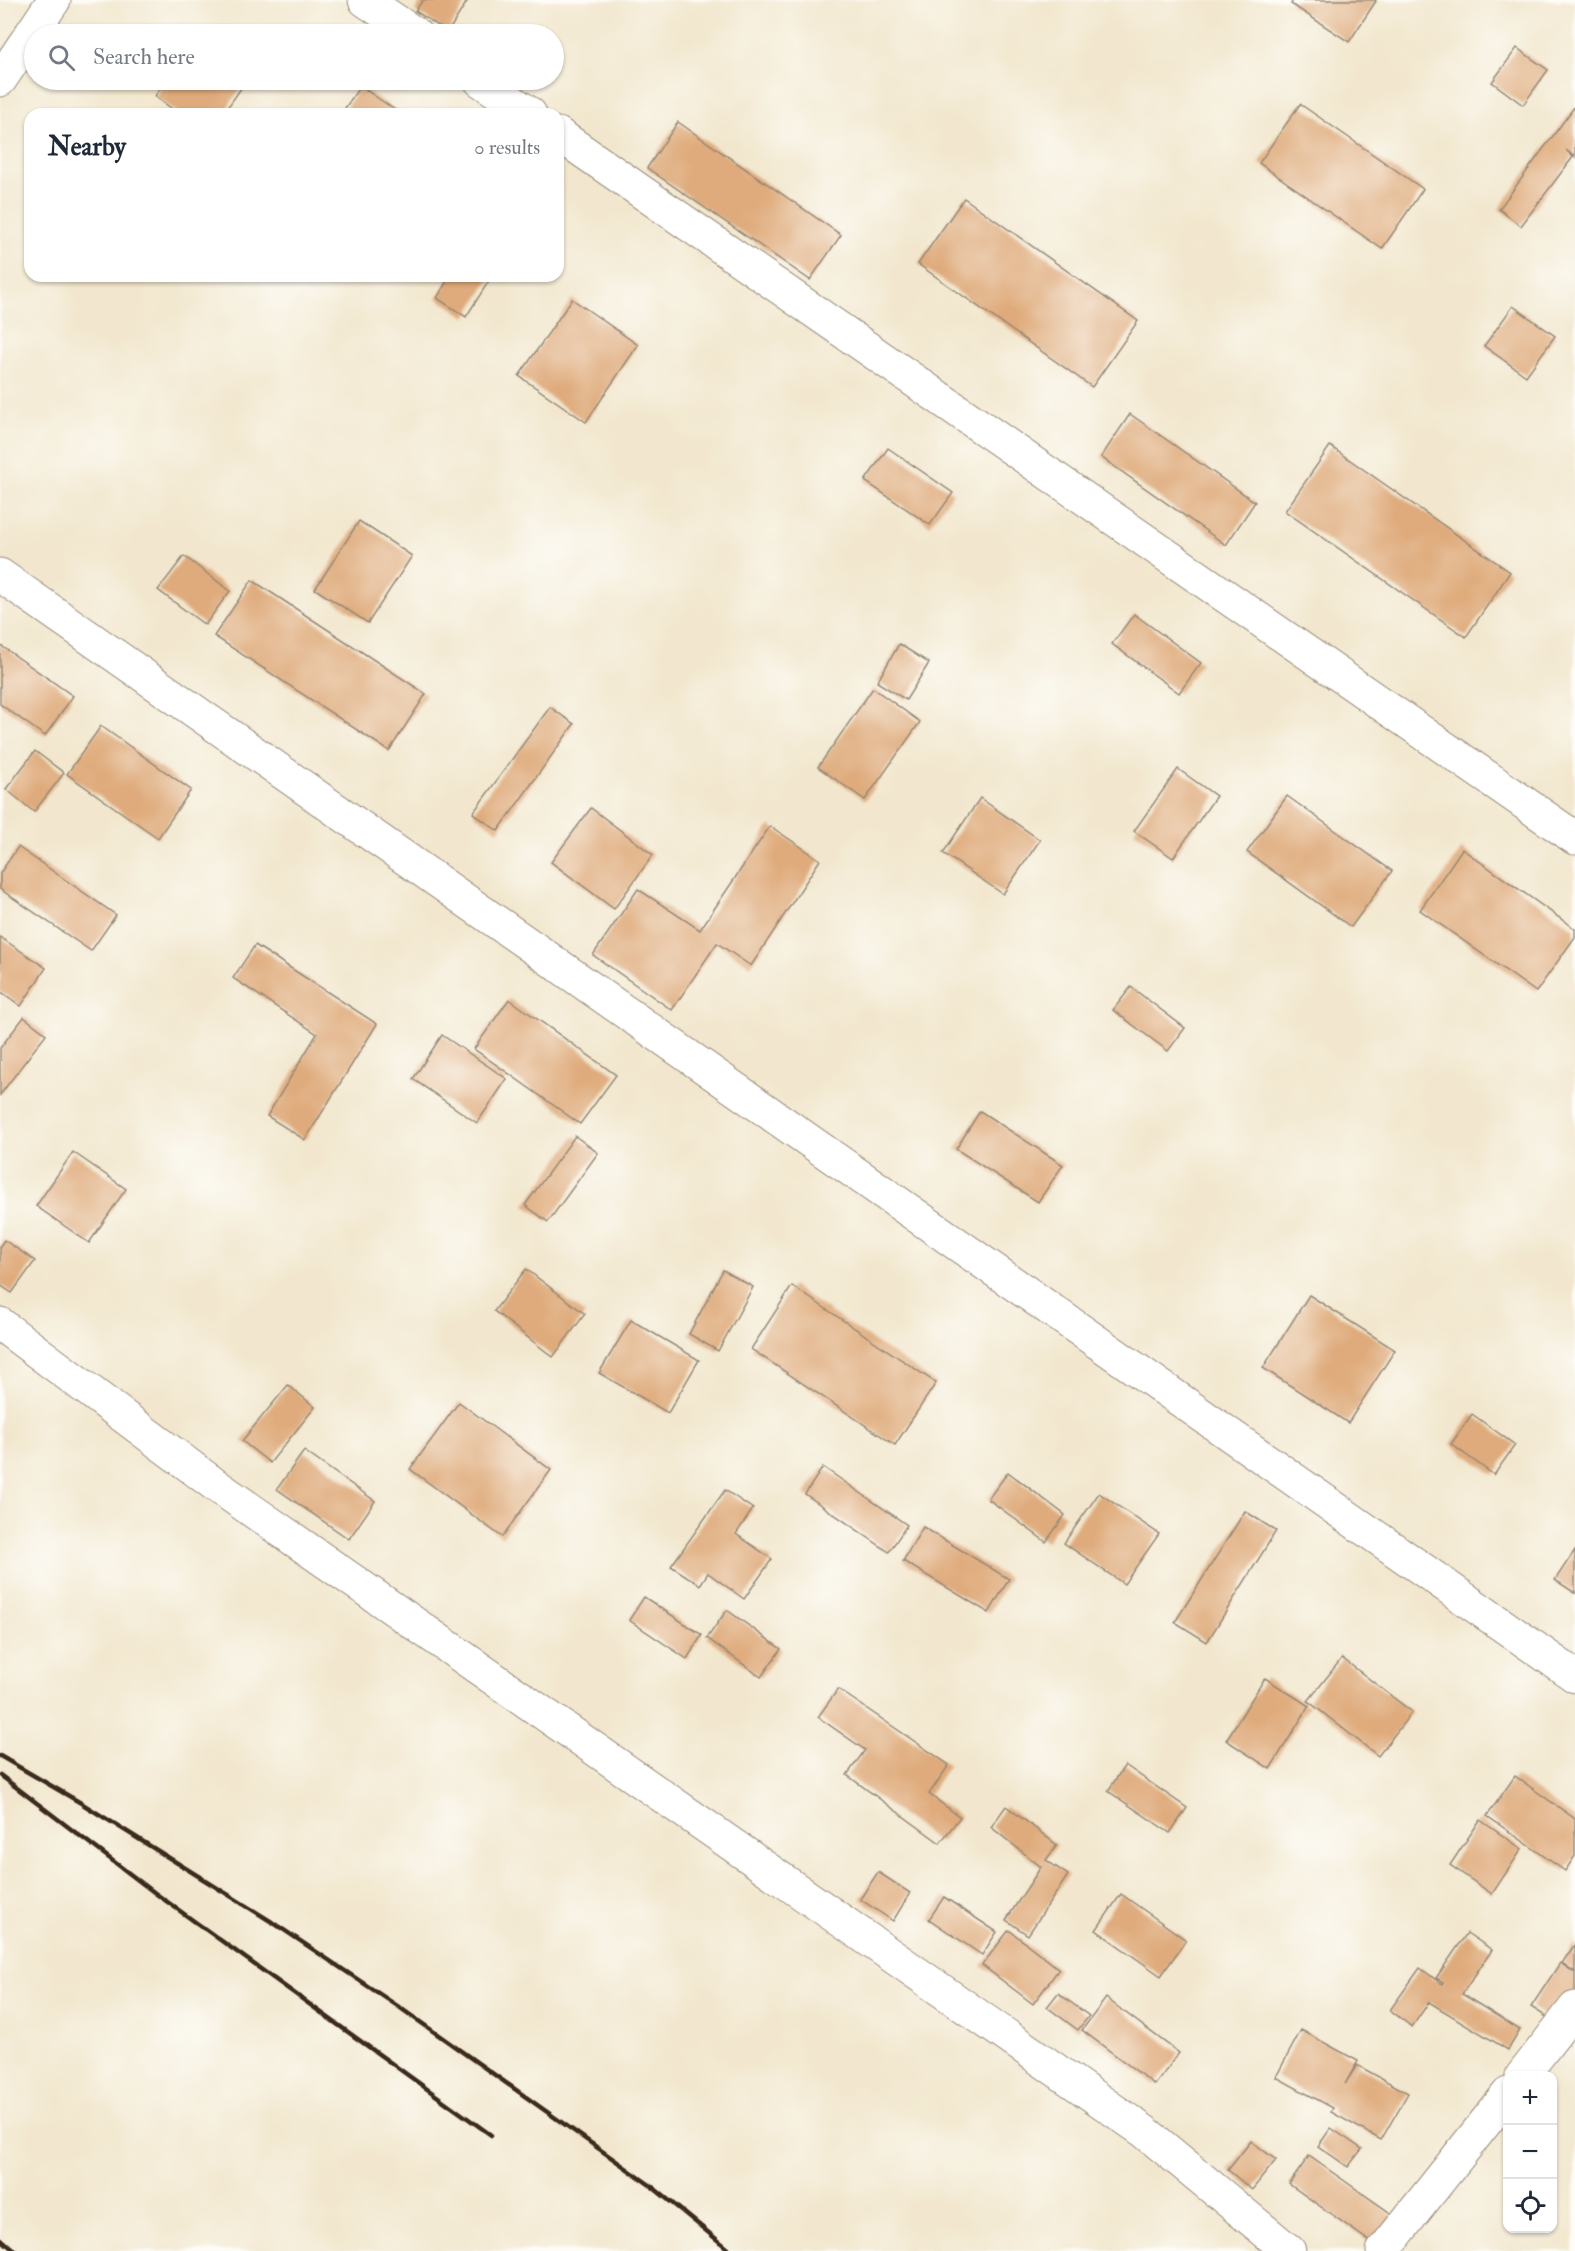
<!DOCTYPE html>
<meta charset="utf-8">
<style>
body{margin:0;font-family:"IM FELL Double Pica",serif;background:#f6f6f7;color:#1f2937}
.controls{position:absolute;right:18px;bottom:18px;display:grid;overflow:hidden;border-radius:12px;box-shadow:0 2px 4px #0004}
.controls button{width:54px;height:54px;display:grid;place-items:center;padding:0;border:0;border-bottom:2px solid #e0e1e3;background:#fff;color:#1f2937;font:30px sans-serif}
.list{margin:0;padding:0;list-style:none}
h2{display:flex;justify-content:space-between;align-items:center;height:78px;margin:0;padding:0 24px;font-size:26px}
h2 small{font-size:20px;font-weight:400;color:#747a83}
.icon{flex:none;width:33px;height:33px;fill:none;stroke:currentColor;stroke-width:2;stroke-linecap:round;stroke-linejoin:round}
.map{position:relative;flex:none;width:1575px;height:2251px;overflow:hidden}
.search{position:absolute;background:#fff;box-shadow:0 2px 4px #0004;left:24px;top:24px;width:540px;height:66px;display:flex;align-items:center;gap:15px;box-sizing:border-box;padding:0 21px;border-radius:33px;color:#747a83;font-size:22px}
.panel{position:absolute;background:#fff;box-shadow:0 2px 4px #0004;left:24px;top:108px;width:540px;height:174px;border-radius:18px}
.map>svg:first-child{display:block}
.building{fill:#dfab7c}
.lines{fill:none;stroke-linecap:round;stroke-linejoin:round}
.minor-casing{stroke:#968876;stroke-width:35}
.minor{stroke:#fff;stroke-width:33}
.rail{stroke:#3b2a1e;stroke-width:4.5}
</style>
<div class="map">
<svg width="1575" height="2251" viewBox="0 0 1575 2251">
<rect width="100%" height="100%" fill="#fdfcf7"/>
<filter id="ink" filterUnits="userSpaceOnUse"><feTurbulence type="fractalNoise" baseFrequency=".0167" numOctaves="2"/><feDisplacementMap in="SourceGraphic" scale="12" xChannelSelector="R" yChannelSelector="G"/><feConvolveMatrix kernelMatrix="1 2 1 2 8 2 1 2 1" color-interpolation-filters="sRGB"/></filter>
<filter id="wash" filterUnits="userSpaceOnUse"><feTurbulence type="fractalNoise" baseFrequency=".008" numOctaves="4" result="noise"/><feDisplacementMap in="SourceGraphic" scale="24" xChannelSelector="R" yChannelSelector="G"/><feGaussianBlur stdDeviation="1.35" result="paint"/><feColorMatrix in="noise" values="0 0 0 0 0 0 0 0 0 0 0 0 0 0 0 0 0 1.4 0 .05"/><feComposite in="paint" operator="in"/></filter>
<g filter="url(#wash)">
<rect width="100%" height="100%" fill="#f2e7ce"/>
<g id="blocks">
<!-- building -->
<g class="building">
<path d="M423,0H468L448,32L415,11Z"/>
<path d="M1293,0H1374L1376,1L1349,42L1291,4Z"/>
<path d="M1517,48L1548,70L1523,105L1492,82Z"/>
<path d="M166,80H237L244,84L223,114H179L155,96Z"/>
<path d="M360,86L401,114H341Z"/>
<path d="M1300,104L1423,189L1382,249L1259,163Z"/>
<path d="M1575,106V157L1566,150L1573,157L1521,226L1499,209Z"/>
<path d="M678,122L841,235L810,280L647,168Z"/>
<path d="M964,198L1138,321L1092,387L918,264Z"/>
<path d="M450,276H492L466,317L437,298Z"/>
<path d="M572,299L638,345L586,422L519,376Z"/>
<path d="M1513,306L1555,336L1526,376L1484,346Z"/>
<path d="M1130,414L1255,502L1226,545L1101,457Z"/>
<path d="M1330,446L1510,572L1466,637L1285,511Z"/>
<path d="M888,448L953,493L930,525L865,481Z"/>
<path d="M359,521L412,556L368,623L315,589Z"/>
<path d="M184,556L230,591L205,625L158,590Z"/>
<path d="M252,580L426,694L389,751L214,636Z"/>
<path d="M1134,614L1201,663L1179,693L1112,644Z"/>
<path d="M899,644L929,663L906,700L877,682Z"/>
<path d="M0,645L73,696L45,736L0,704Z"/>
<path d="M873,688L920,722L865,800L818,767Z"/>
<path d="M550,707L574,724L498,831L473,813Z"/>
<path d="M101,726L191,790L158,838L67,774Z"/>
<path d="M35,751L64,773L34,812L6,789Z"/>
<path d="M1178,769L1216,796L1173,858L1134,831Z"/>
<path d="M1287,796L1392,871L1351,927L1247,852Z"/>
<path d="M980,798L1040,840L1003,894L943,853Z"/>
<path d="M591,808L653,855L614,909L551,862Z"/>
<path d="M770,826L820,860L751,966L717,943L672,1010L593,955L638,889L700,930Z"/>
<path d="M18,847L116,915L91,951L0,889V873Z"/>
<path d="M1462,849L1575,929V937L1536,992L1420,910Z"/>
<path d="M0,937L46,968L21,1006L0,991Z"/>
<path d="M255,945L377,1024L305,1140L267,1116L317,1034L233,978Z"/>
<path d="M1131,987L1185,1028L1168,1051L1113,1010Z"/>
<path d="M509,999L616,1075L580,1124L474,1049Z"/>
<path d="M24,1017L46,1034L0,1095V1048Z"/>
<path d="M442,1035L507,1079L477,1123L413,1079Z"/>
<path d="M980,1111L1063,1165L1038,1202L956,1149Z"/>
<path d="M575,1136L598,1153L548,1222L525,1205Z"/>
<path d="M73,1152L126,1189L89,1243L36,1206Z"/>
<path d="M4,1240L35,1261L12,1293L0,1285V1246Z"/>
<path d="M526,1269L585,1314L553,1357L494,1311Z"/>
<path d="M723,1270L753,1287L718,1351L689,1334Z"/>
<path d="M792,1286L936,1383L895,1445L751,1349Z"/>
<path d="M1309,1295L1395,1350L1348,1423L1263,1368Z"/>
<path d="M631,1320L699,1360L668,1413L599,1373Z"/>
<path d="M288,1385L315,1407L270,1463L242,1441Z"/>
<path d="M459,1402L551,1470L502,1537L410,1469Z"/>
<path d="M1472,1414L1515,1445L1494,1475L1451,1444Z"/>
<path d="M304,1451L375,1501L349,1539L277,1489Z"/>
<path d="M823,1467L907,1525L889,1552L805,1494Z"/>
<path d="M1008,1472L1065,1515L1046,1542L988,1499Z"/>
<path d="M725,1490L753,1509L736,1534L772,1559L744,1599L708,1573L700,1585L671,1566Z"/>
<path d="M1099,1493L1159,1534L1124,1584L1064,1543Z"/>
<path d="M1245,1511L1276,1531L1207,1642L1175,1622Z"/>
<path d="M923,1527L1009,1579L989,1613L903,1561Z"/>
<path d="M1575,1550V1593L1555,1580Z"/>
<path d="M644,1597L702,1635L687,1659L629,1620Z"/>
<path d="M727,1610L781,1649L761,1677L707,1638Z"/>
<path d="M1342,1658L1412,1712L1378,1756L1308,1701Z"/>
<path d="M1265,1678L1309,1706L1270,1769L1226,1740Z"/>
<path d="M838,1689L949,1765L929,1794L960,1817L940,1843L847,1775L865,1750L818,1717Z"/>
<path d="M1125,1765L1187,1808L1170,1833L1108,1791Z"/>
<path d="M1515,1776L1575,1819V1856L1565,1871L1487,1816Z"/>
<path d="M1006,1806L1057,1845L1046,1860L1068,1875L1028,1935L1006,1920L1041,1867L991,1827Z"/>
<path d="M1480,1820L1522,1849L1492,1894L1450,1865Z"/>
<path d="M878,1872L910,1893L893,1921L860,1899Z"/>
<path d="M1121,1894L1186,1940L1161,1976L1096,1930Z"/>
<path d="M944,1897L997,1932L982,1955L929,1919Z"/>
<path d="M1009,1930L1059,1969L1033,2004L982,1965Z"/>
<path d="M1467,1933L1492,1950L1462,1994L1520,2030L1508,2050L1429,2002L1412,2027L1390,2010L1420,1968L1442,1984L1443,1982L1436,1978Z"/>
<path d="M1575,1944V1972L1562,1963Z"/>
<path d="M1560,1963L1575,1973V1993L1556,2023L1531,2007Z"/>
<path d="M1058,1993L1089,2016L1078,2030L1047,2007Z"/>
<path d="M1106,1998L1179,2053L1155,2085L1082,2030Z"/>
<path d="M1301,2030L1358,2061L1345,2084L1357,2065L1408,2093L1381,2140L1331,2112L1333,2108L1276,2077Z"/>
<path d="M1331,2128L1362,2149L1348,2167L1318,2146Z"/>
<path d="M1251,2141L1276,2160L1252,2190L1228,2170Z"/>
<path d="M1309,2156L1406,2224L1383,2251L1289,2184Z"/>
</g>
</g>
</g>
<g filter="url(#ink)">
<use href="#blocks" fill-opacity="0" stroke="#968876" stroke-width="1.5"/>
<g class="lines">
<defs>
<g id="minor">
<path d="M365,0L415,34"/>
<path d="M0,80L54,0"/>
<path d="M480,80L530,114"/>
<path d="M558,134L1575,838"/>
<path d="M0,575L1575,1676"/>
<path d="M0,1324L214,1484L1145,2132L1289,2251"/>
<path d="M1522,2076L1575,2008"/>
<path d="M1383,2251L1508,2094"/>
</g>
</defs>
<!-- minor casing -->
<use href="#minor" class="minor-casing"/>
<!-- minor -->
<use href="#minor" class="minor"/>
<!-- rail -->
<g class="rail">
<path d="M0,1756L81,1803L272,1922L399,2007L650,2185L731,2251"/>
<path d="M0,1775L155,1893L491,2135"/>
<path d="M0,2238L15,2251"/>
</g>
</g>
</g>
</svg>
<div class="controls">
<button>+</button>
<button>−</button>
<button><svg class="icon" aria-label="locate" viewBox="0 0 24 24"><circle cx="12" cy="12" r="6"/><path d="M12 2v4M12 18v4M2 12h4M18 12h4"/></svg></button>
</div>
<div class="search"><svg class="icon" aria-label="search" viewBox="0 0 24 24"><circle cx="10" cy="10" r="6"/><path d="M15 15l6 6"/></svg>Search here</div>
<section class="panel">
<h2>Nearby<small>0 results</small></h2>
<ul class="list">
</ul>
</section>
</div>
